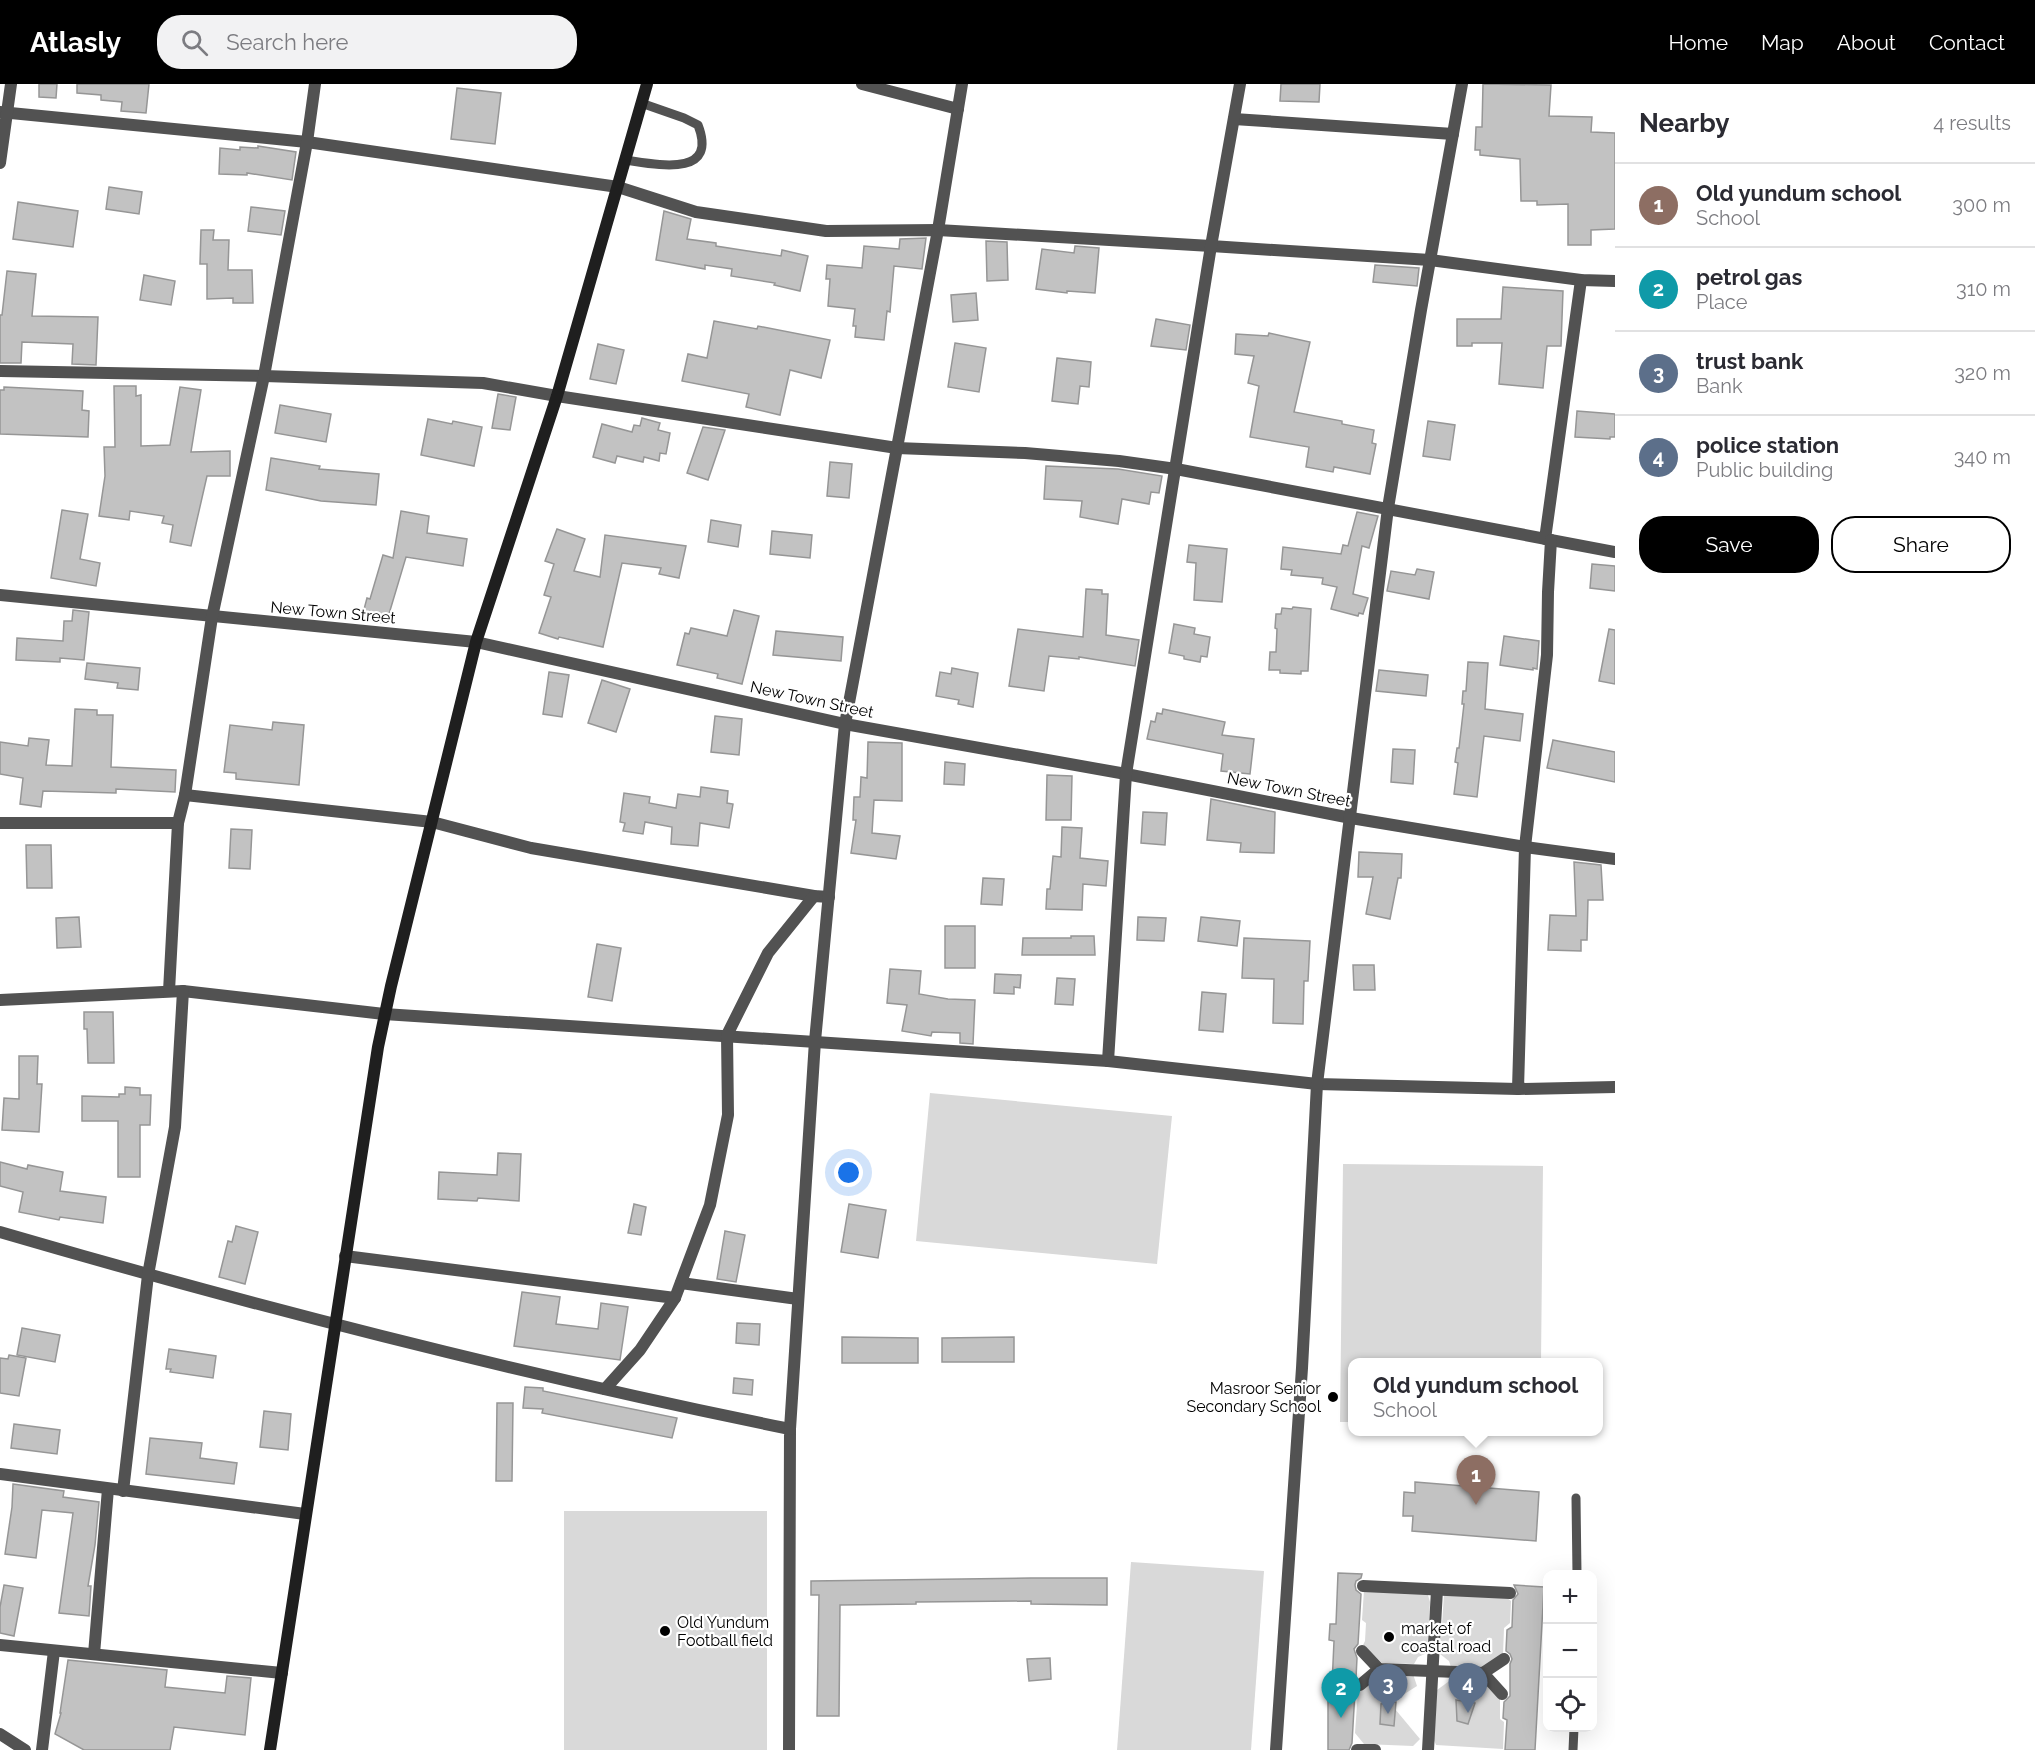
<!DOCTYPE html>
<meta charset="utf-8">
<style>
body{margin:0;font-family:Raleway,sans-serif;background:#f2f2f3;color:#2b2b33}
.controls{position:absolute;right:18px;bottom:18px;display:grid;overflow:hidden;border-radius:12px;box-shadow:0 6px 24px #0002}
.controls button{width:54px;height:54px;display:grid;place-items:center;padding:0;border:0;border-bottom:2px solid #e1e1e2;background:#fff;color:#2b2b33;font:30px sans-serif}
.you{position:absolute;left:849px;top:1089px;width:21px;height:21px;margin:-15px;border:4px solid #fff;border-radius:50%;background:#1a73e8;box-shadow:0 0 0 9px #1a73e833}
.badge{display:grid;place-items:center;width:39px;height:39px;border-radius:50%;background:#000;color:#fff;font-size:20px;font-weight:700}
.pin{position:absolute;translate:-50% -50px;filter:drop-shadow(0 2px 3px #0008)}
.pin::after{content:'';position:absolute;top:32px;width:21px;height:18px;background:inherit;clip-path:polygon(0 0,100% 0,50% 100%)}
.popup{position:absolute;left:1348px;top:1274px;width:255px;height:78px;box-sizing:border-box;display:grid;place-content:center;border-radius:12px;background:#fff;filter:drop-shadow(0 2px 4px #0005);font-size:20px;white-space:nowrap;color:#7c7c81}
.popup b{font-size:22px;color:#2b2b33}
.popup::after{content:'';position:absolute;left:50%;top:100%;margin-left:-12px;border:12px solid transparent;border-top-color:#fff}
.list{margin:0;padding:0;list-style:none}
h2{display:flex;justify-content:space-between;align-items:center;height:78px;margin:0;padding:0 24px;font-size:26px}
h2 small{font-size:20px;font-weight:400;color:#7c7c81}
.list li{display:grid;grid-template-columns:39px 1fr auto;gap:18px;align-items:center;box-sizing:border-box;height:84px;padding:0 24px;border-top:2px solid #e1e1e2}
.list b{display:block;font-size:22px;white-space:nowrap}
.list p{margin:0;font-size:20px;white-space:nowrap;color:#7c7c81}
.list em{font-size:20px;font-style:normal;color:#7c7c81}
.actions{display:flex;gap:12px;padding:18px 24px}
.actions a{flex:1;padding:14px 0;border:2px solid #000;border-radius:24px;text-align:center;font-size:21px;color:#000}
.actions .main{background:#000;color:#fff}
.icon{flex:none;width:33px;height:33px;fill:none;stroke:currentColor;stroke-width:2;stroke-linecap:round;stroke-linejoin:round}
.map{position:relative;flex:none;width:1615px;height:1666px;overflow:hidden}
header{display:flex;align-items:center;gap:36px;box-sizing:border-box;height:84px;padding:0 30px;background:#000;color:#fff}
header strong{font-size:28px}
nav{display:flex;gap:33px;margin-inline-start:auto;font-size:21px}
.search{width:420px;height:54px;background:#f2f2f3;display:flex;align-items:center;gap:15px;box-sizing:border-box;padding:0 21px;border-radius:24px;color:#7c7c81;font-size:22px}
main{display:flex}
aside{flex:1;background:#fff}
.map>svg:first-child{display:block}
.green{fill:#d9d9d9}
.building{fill:#c2c2c2;stroke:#969696;stroke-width:1.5}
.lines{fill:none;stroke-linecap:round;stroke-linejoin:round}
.lane{stroke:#525252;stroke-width:9}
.street{stroke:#525252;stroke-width:12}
.secondary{stroke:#1f1f1f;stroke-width:12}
.poi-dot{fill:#000;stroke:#fff;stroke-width:2}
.labels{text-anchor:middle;stroke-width:4.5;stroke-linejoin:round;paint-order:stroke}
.street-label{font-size:16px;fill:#000;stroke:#fff}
.poi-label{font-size:16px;fill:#000;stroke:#fff;text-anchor:start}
</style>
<header>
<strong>Atlasly</strong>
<div class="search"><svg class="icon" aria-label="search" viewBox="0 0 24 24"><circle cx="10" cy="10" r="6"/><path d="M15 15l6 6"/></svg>Search here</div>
<nav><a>Home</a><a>Map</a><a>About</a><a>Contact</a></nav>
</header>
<main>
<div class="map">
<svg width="1615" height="1666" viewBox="0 0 1615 1666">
<rect width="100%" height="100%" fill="#fff"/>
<!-- green -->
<g class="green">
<path d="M930,1009L1172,1032L1157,1180L916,1157Z"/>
<path d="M1343,1080L1543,1082L1541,1278H1353V1338H1340Z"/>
<rect x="564" y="1427" width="203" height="239"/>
<path d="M1131,1478L1264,1487L1251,1666H1117Z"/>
<path d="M1364,1506L1423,1509L1428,1511L1430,1518L1427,1569L1418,1573L1414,1580L1382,1579L1363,1561L1365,1557L1366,1539L1362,1536Z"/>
<path d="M1444,1511L1507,1514L1511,1517L1510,1539L1504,1544L1503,1571L1484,1585L1451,1583L1449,1577L1440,1570Z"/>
<path d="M1381,1589L1413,1590L1417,1602L1390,1619L1420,1655L1413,1662L1364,1660L1355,1649L1358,1607Z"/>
<path d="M1451,1593L1484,1595L1500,1615V1635L1504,1638L1503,1665L1436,1661L1434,1656L1437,1606L1448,1598Z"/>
</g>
<!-- building -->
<g class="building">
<path d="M39,0H57L56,14L39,13Z"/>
<path d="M77,0H149L146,29L121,27L122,18L101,16V11L77,9Z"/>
<path d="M1281,0H1320L1319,18L1280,17Z"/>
<path d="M1483,0L1551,1L1549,32L1592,33L1591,48L1615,49V145L1591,146V161H1568V120L1537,121V117H1521L1520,75L1480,71V66H1475L1476,43H1482Z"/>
<path d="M457,4L501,9L495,60L451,55Z"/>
<path d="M258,62L296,68L292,96L247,89V91L219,90L220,64L240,66V63L258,64Z"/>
<path d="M109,103L142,108L139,130L106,125Z"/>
<path d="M18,118L78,127L73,163L13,155Z"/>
<path d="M251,123L285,127L281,151L248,147Z"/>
<path d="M664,127L691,135L687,155L716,159V162L781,172L782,166L808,172L800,207L774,201L775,199L731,192L732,185L705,181V185L656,176Z"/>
<path d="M201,146H214L213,156H229L228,186H252L253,219H233V214L207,215V180H200Z"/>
<path d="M926,154L922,185L894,182L890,228L887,227L884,256L855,253L856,242H853L855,225L828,222L830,195H826L827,181L862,184L864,162L899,165L900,155Z"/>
<path d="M986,157L1007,158L1008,196L987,197Z"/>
<path d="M1075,162L1099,164L1095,209L1067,207V209L1036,205L1042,165L1074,169Z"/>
<path d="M1375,181L1419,184L1417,202L1373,198Z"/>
<path d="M7,187L36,190L32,232L98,233L96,281L72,280L73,260L22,258L21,279H0V231H2Z"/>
<path d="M144,191L175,197L171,221L140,216Z"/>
<path d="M1503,203L1563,207L1561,262H1547L1543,304L1499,300L1502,259H1472V262H1457V235H1501Z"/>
<path d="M976,209L978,236L953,238L951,211Z"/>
<path d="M1156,235L1190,241L1186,266L1151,262Z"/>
<path d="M714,237L757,245L758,242L830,256L821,294L790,286L780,331L746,323L749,310L682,297L688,270L707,274Z"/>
<path d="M1269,249L1310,258L1294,328L1342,337V340L1374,346L1372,359L1376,360L1370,390L1334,383L1333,388L1306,383L1309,363L1250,353L1259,302L1248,299L1254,272L1235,270L1236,250L1268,252Z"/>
<path d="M955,259L986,264L979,308L948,303Z"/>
<path d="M598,260L624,266L616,300L590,295Z"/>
<path d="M1057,274L1091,278L1089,303L1080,302L1078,320L1052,317Z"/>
<path d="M114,302H136V312L141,311V362L170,361L180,303L201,306L191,368L230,367V392H207L191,462L170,458L173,441L162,439L164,432L130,427L129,436L99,432L105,392L104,363H115Z"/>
<path d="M4,303L83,307L82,326L89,327L88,353L0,350V306H4Z"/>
<path d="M498,310L516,313L510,346L492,344Z"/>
<path d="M280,321L331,330L326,358L275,349Z"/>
<path d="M1577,327L1615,330V353H1610V355L1575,353Z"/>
<path d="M642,334L660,339L658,346L670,349L666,370L660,369L659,377L644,373L643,378L617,372L615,379L593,373L602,340L632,348L634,341L640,342Z"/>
<path d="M428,335L452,340L453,337L482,343L474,382L421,371Z"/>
<path d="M1428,337L1455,341L1450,376L1423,372Z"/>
<path d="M703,343L725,346L708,396L687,389Z"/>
<path d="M271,374L320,382L319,385L379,390L376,421L321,417L266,406Z"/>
<path d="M830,378L852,380L849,414L827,412Z"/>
<path d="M1046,382L1118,385L1162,392L1159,409L1151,408L1149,420L1122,415L1118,440L1080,433L1082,417L1044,415Z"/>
<path d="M62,426L88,430L80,475L100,479L96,502L51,494Z"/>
<path d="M401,427L429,432L427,449L467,455L463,482L406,473L386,540L362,533L367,514L370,515L383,471L393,474Z"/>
<path d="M1357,428L1378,432L1369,464L1362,462L1353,510L1368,514L1363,530L1359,529L1358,532L1331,525L1337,503L1322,500L1323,494L1291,491L1292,486L1281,485L1283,463L1341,470L1343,461L1348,462Z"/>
<path d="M711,436L741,441L738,463L708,458Z"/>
<path d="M557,445L585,455L574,487L600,493L605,451L686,462L679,494L659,490L661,484L622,479L603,563L559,553L558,555L539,549L551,513L544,511L554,480L545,477Z"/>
<path d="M772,447L812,451L810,474L770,470Z"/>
<path d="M1189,461L1227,465L1222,518L1194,516L1196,479L1187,478Z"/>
<path d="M1592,480L1615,482V507L1590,504Z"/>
<path d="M1417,485L1434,488L1429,515L1387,507L1391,487L1415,491Z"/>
<path d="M1086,505L1102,506V510H1108L1106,551L1139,556L1135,582L1079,573V575L1049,572L1044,607L1009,602L1018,545L1083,553Z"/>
<path d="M1293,523L1311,525L1308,587H1301V590L1280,589V586H1269L1270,568H1276L1277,545L1275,544L1276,530H1281L1282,524L1292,525Z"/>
<path d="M73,526L89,528L84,576L60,574V578L16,576L17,554L63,557L64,537H72Z"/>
<path d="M734,526L759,532L742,600L717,594L718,590L677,581L685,549L689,550L691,544L727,552Z"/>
<path d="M1174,540L1195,544L1194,550L1210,553L1207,573L1201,572L1200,578L1184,575V572L1169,569Z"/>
<path d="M1609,545L1615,546V600L1599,597Z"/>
<path d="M776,547L843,553L841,577L773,571Z"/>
<path d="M1504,552L1539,557L1537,585L1533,584V586L1500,581Z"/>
<path d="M1468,578L1488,579L1485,625L1523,630L1520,657L1484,652L1477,713L1454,710L1458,679L1455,678L1457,664H1459L1464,620H1462L1463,607H1466Z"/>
<path d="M87,579L140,584L138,606L117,604L118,599L85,595Z"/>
<path d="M952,584L978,589L973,623L958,620L959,616L936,612L940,588L951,590Z"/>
<path d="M1379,586L1428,591L1426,612L1376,607Z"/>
<path d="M549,588L569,591L562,633L543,630Z"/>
<path d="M602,596L630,605L616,648L588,639Z"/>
<path d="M75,625L97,626V631H113L111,683L176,686L175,708L116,705V709L43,707L41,723L20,720L23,694L0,690V658L28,662L29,654L49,656L46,681L72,682Z"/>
<path d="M1163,625L1225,638L1222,651L1254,655L1250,690L1221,687L1223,670L1147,655L1151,637L1155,638L1157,629L1162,630Z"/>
<path d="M715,632L742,635L739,671L711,668Z"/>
<path d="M273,638L304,641L299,701L236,695V689L224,688L230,641L272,646Z"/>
<path d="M1553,656L1615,668V698L1547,684Z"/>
<path d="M868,658L902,659V717L874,716L872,749L900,752L896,775L851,769L856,736H853L854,713H860L861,693L867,694Z"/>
<path d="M1393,665L1415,666L1413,700L1391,698Z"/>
<path d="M945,678L965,680L964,701L944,700Z"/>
<path d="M1047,691L1072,692L1071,736H1046Z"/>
<path d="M701,703L728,707L727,719L733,720L729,744L700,739L698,762L671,760L672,743L645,738L643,750L623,747L625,739L620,738L624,709L650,713L649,719L676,724L678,710L700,713Z"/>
<path d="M1211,715L1275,728L1274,769L1240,768L1241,759L1207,756Z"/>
<path d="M1143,728L1167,729L1165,761L1141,759Z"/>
<path d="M1062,743L1082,744L1080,774L1108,777L1106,802L1083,800L1082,826L1046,825L1047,805H1050L1053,772L1061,773Z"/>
<path d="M231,745L252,746L250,785L229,784Z"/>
<path d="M26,761H51L52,804H27Z"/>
<path d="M1359,768L1402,770L1401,794H1398L1390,835L1366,830L1373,793H1358Z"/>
<path d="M1574,778L1601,781L1603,816H1588L1587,856H1581V867L1548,866L1550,831L1576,832Z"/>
<path d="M983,794L1004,795L1002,821L981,820Z"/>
<path d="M79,833L81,863L57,864L56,834Z"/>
<path d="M1138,833L1166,834L1164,857L1137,856Z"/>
<path d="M1201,833L1240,837L1237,862L1198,857Z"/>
<rect x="945" y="842" width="30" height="42"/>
<path d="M1071,852H1094L1095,871H1022L1023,854H1071Z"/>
<path d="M1244,854L1310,857L1308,897H1304L1303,940L1273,939L1274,895L1242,894Z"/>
<path d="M597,860L621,864L612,917L588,913Z"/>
<path d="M1353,881H1374L1375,906H1354Z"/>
<path d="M890,885L921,887L919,910L948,915L975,916L973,960L960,959V949L932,948L931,952L902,947L907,921L887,919Z"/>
<path d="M995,890L1021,891L1020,904L1014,903V910L994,909Z"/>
<path d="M1057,894L1075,895L1073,921L1055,920Z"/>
<path d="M1202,908L1226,910L1223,948L1199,946Z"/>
<path d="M84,928H113L114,979H88L87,945H84Z"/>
<path d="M19,972H38L37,1000H42L39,1048L2,1046L4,1014L19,1015Z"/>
<path d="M125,1003L140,1004V1011H151L150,1041H140V1093H118V1037H82V1012L119,1013V1010H125Z"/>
<path d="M498,1069L521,1070L519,1117L478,1114L477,1117L438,1115L439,1088L497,1091Z"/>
<path d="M0,1078L27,1085L28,1081L63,1088L60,1107L106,1113L103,1139L60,1133L59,1136L19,1128L23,1108L0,1102Z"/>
<path d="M634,1120L646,1123L641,1151L628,1149Z"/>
<path d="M849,1120L886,1126L878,1174L841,1168Z"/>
<path d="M236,1142L258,1148L245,1200L219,1193L228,1157L232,1158Z"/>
<path d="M725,1147L745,1151L736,1198L717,1195Z"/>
<path d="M522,1208L560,1213L556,1240L598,1245L601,1219L628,1223L620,1276L514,1262Z"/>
<path d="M737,1239L760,1240L759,1261L736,1259Z"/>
<path d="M22,1244L60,1251L55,1278L17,1271Z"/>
<path d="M842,1253L918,1254V1279H842Z"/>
<path d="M1014,1253V1278H942V1254Z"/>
<path d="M169,1265L216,1272L213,1294L170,1288L171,1285H166Z"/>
<path d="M9,1271L26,1274L19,1312L0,1309V1274L8,1275Z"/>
<path d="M734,1294L753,1296L752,1311L733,1309Z"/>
<path d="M525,1303L543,1304V1307L677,1334L672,1354L542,1329L543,1325L523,1324Z"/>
<path d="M497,1319H513L512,1397H496Z"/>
<path d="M264,1327L291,1330L288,1366L260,1363Z"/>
<path d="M14,1340L60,1346L57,1370L11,1364Z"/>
<path d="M150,1354L202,1359L200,1374L237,1379L234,1400L146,1390Z"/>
<path d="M1415,1398L1539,1408L1536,1457L1412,1447L1413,1432H1403L1404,1408L1415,1409Z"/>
<path d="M13,1400L64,1407L63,1413L99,1418L95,1461L88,1502H91L89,1532L59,1529L73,1429L42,1426L36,1474L5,1470L12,1423Z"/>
<path d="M1338,1489L1362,1490L1361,1494L1356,1497L1355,1501L1356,1506L1361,1510L1358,1560L1354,1565L1357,1574L1356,1594L1352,1602L1355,1607L1352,1659L1349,1666H1328V1601H1332L1334,1557L1329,1556L1330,1540H1336Z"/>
<path d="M1031,1494H1107V1521L1031,1520V1517L916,1518V1520L840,1521L839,1632H817L819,1511H811V1497Z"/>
<path d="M4,1501L23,1504L14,1552L0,1549V1523Z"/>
<path d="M1514,1501L1544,1503L1535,1666H1505L1507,1636L1503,1634L1504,1618L1510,1612V1580L1512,1575L1510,1570L1506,1567L1507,1546L1512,1543L1513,1516L1518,1510Z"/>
<path d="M1050,1574L1051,1595L1029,1597L1027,1575Z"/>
<path d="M68,1576L167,1586L165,1603L225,1609L227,1592L251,1594L245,1651L174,1643L170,1666H84L55,1650L61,1629H60Z"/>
<path d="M1456,1616L1475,1619L1468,1640L1457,1637Z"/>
<path d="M1396,1618L1394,1642L1380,1640L1381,1620Z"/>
</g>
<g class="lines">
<!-- lane -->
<g class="lane">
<path d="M625,76C654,80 719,95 698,41L684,34L641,19"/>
<path d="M1576,1414L1577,1490"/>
<path d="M1573,1666L1574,1644"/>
</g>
<!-- street -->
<g class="street">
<path d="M862,0L958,25"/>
<path d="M0,28L307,58L618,103L696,128L826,147L938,146L1211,162L1430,176L1581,196L1615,197"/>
<path d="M1234,35L1453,50"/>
<path d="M0,79L11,0"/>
<path d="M0,287L264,292L483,299L557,312L897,364L1025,369L1119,377L1176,385L1615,468"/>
<path d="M1545,455L1581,196"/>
<path d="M0,511L476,558L845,640L1126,690L1351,734L1525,763L1615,775"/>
<path d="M185,711L432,738L531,764L814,812L829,813"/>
<path d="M0,739H178"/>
<path d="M169,907L178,739L185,711L212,533L264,292L307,58L315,0"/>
<path d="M0,916L183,907L384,930L1108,977L1317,1000L1518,1005L1615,1003"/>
<path d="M1108,977L1126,690L1211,162L1240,0"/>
<path d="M1518,1005L1525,763L1547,571L1548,508L1551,456"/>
<path d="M0,1148C260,1224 524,1291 790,1345L789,1666"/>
<path d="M345,1172L675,1214"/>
<path d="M681,1199L798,1215"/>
<path d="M605,1305L640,1266L675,1214L710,1121L728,1031L727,951L768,869L814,812"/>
<path d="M790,1345L815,957L845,640L938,146L962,0"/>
<path d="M0,1390L305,1430"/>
<path d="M123,1407L148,1191L175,1043L183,907"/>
<path d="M1363,1502L1510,1509"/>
<path d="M0,1561L282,1589"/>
<path d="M1362,1567L1379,1585L1483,1589L1504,1575"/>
<path d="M94,1570L108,1405"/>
<path d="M1483,1589L1502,1610"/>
<path d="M1360,1601L1379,1585"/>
<path d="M0,1650L25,1666"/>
<path d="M42,1666L54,1567"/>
<path d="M1276,1666L1302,1284L1317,1000L1388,424L1421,226L1462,0"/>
<path d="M1357,1666H1375"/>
<path d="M1428,1666L1437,1506"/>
</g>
<!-- secondary -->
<path class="secondary" d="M270,1666L378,963L391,902L476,558L557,312L647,0"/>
</g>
<!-- markers -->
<g class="poi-dot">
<circle cx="1333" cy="1313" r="6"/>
<circle cx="665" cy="1547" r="6"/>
<circle cx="1389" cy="1553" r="6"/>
</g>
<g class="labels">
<!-- street labels -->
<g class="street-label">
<text transform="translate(333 528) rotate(5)" y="6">New Town Street</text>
<text transform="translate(812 615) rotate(12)" y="6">New Town Street</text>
<text transform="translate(1289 705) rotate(11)" y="6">New Town Street</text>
</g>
<!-- poi labels -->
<g class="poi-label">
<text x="1321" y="1310" text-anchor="end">Masroor Senior<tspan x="1321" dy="18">Secondary School</tspan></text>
<text x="677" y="1544">Old Yundum<tspan x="677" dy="18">Football field</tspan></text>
<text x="1401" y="1550">market of<tspan x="1401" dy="18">coastal road</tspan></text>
</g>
</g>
</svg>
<div class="controls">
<button>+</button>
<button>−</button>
<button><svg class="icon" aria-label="locate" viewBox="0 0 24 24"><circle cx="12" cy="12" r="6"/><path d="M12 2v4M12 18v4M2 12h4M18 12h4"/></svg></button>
</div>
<div class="you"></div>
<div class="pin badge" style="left:1476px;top:1421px;background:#8d6e63">1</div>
<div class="popup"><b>Old yundum school</b>School</div>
<div class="pin badge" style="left:1341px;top:1634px;background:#0f9aa8">2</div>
<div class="pin badge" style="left:1388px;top:1630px;background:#5c6f8a">3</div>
<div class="pin badge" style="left:1468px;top:1629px;background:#5c6f8a">4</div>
</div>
<aside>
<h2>Nearby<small>4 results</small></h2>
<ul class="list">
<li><span class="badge" style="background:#8d6e63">1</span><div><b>Old yundum school</b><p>School</p></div><em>300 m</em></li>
<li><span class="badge" style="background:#0f9aa8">2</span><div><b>petrol gas</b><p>Place</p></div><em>310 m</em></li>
<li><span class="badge" style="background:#5c6f8a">3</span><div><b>trust bank</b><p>Bank</p></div><em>320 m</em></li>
<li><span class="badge" style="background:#5c6f8a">4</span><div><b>police station</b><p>Public building</p></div><em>340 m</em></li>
</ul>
<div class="actions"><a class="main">Save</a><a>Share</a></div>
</aside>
</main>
